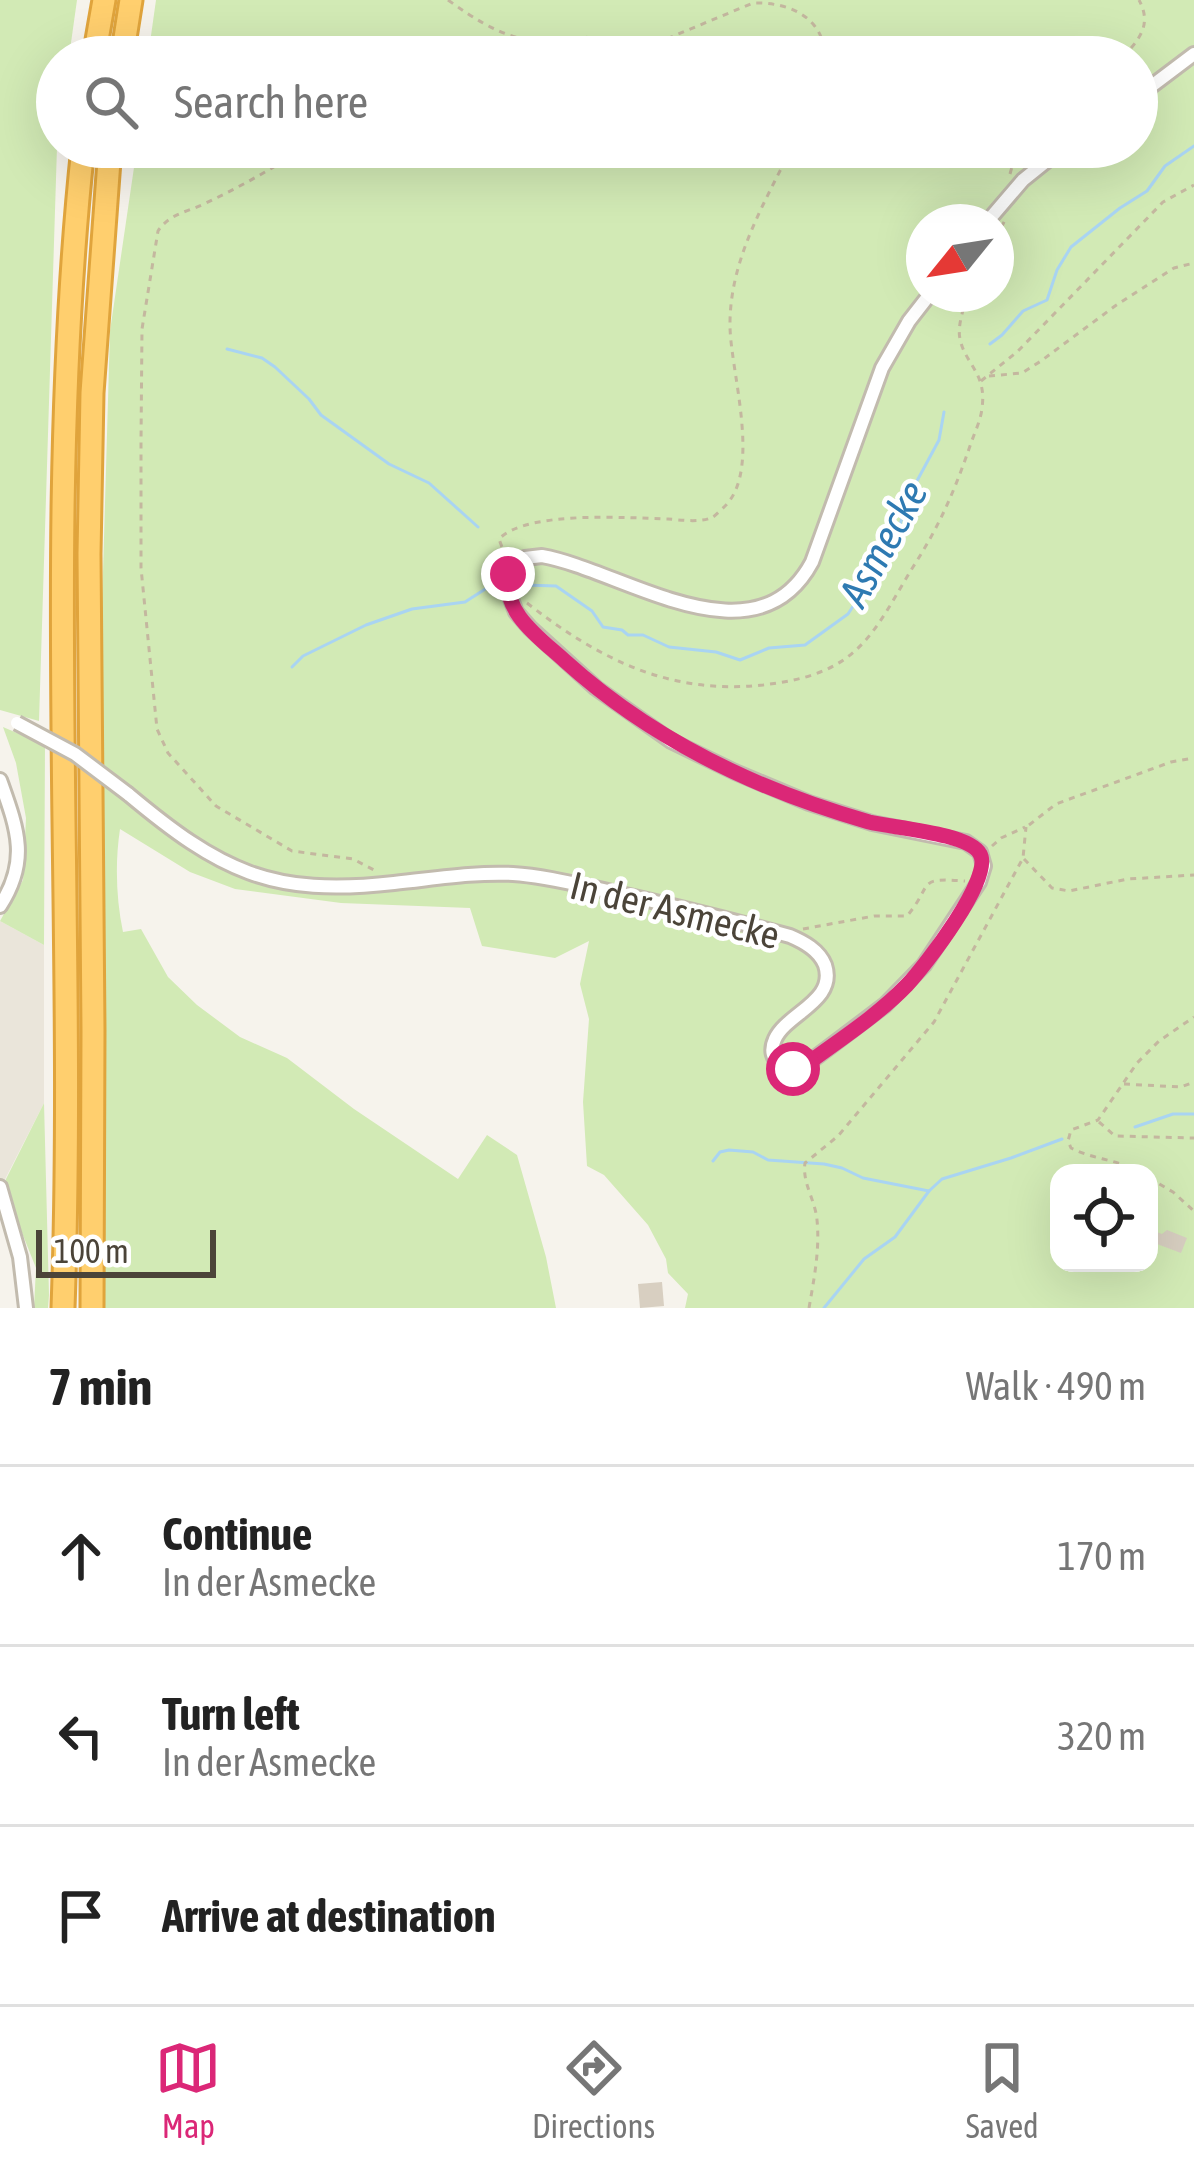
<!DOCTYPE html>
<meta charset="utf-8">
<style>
body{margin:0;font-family:"Asap Condensed",sans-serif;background:#f2f2f2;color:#222}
.controls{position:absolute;right:36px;bottom:36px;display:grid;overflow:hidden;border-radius:24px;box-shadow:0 12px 48px #0002}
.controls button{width:108px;height:108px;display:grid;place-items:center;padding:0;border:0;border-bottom:3px solid #e0e0e0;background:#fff;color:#222;font:60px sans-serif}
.compass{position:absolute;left:906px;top:204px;width:108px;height:108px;border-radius:50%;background:#fff;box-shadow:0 12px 48px #0002;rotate:240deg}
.scale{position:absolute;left:36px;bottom:30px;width:180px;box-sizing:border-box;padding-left:12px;border:6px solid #4b4439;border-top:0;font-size:33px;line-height:42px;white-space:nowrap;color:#4b4439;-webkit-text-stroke:9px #fff;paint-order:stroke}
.stop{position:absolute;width:36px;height:36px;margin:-27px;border:9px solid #db2777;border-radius:50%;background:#fff}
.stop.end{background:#db2777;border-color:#fff;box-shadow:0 3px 12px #0008}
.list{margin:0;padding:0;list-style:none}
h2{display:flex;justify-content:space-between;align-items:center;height:156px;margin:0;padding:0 48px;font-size:51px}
h2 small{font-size:39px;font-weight:400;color:#767676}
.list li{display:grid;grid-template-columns:78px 1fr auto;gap:36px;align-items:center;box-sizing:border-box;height:180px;padding:0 48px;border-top:3px solid #e0e0e0}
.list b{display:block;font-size:45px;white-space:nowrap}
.list p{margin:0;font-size:39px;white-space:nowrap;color:#767676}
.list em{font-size:39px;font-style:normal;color:#767676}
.icon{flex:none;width:66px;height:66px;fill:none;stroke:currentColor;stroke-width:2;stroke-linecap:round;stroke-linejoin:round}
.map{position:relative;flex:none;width:1194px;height:1308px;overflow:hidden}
.search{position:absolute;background:#fff;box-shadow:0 12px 48px #0002;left:36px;right:36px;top:36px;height:132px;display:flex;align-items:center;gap:30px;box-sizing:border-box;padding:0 42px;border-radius:66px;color:#767676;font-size:45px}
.sheet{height:696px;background:#fff}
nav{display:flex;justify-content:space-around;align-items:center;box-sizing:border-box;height:168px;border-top:3px solid #e0e0e0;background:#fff;font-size:33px;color:#767676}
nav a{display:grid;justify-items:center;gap:6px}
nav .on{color:#db2777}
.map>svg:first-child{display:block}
.residential{fill:#eae5da}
.green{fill:#d2eab5;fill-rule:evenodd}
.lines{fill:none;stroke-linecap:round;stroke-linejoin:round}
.stream{stroke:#a9d4f2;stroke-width:3}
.building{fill:#d8cfc1}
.street-casing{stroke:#c2bbae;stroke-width:18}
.highway-casing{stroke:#e0a43c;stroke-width:27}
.path{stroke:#c4b79f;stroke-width:3;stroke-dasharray:6 6;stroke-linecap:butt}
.street{stroke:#fff;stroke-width:12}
.highway{stroke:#ffcf6e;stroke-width:21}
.street-bridge-casing{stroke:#c2bbae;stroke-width:18;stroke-linecap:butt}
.street-bridge{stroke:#fff;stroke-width:12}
.route{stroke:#db2777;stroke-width:15}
.labels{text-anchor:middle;stroke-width:9;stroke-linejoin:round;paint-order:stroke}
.street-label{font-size:39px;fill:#4b4439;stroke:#fff}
.water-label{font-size:42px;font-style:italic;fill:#2e7ab2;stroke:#fff}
</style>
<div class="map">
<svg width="1194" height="1308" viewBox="0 0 1194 1308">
<rect width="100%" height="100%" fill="#f6f3ec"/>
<!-- residential -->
<path class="residential" d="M0,921L44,945V1103L0,1189Z"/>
<!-- green -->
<g class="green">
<path d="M0,0H77L69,57H57V147L39,721L0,710Z"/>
<path d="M156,0H1194V1308H685L688,1294L668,1273L666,1259L648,1225L604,1175L587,1166L583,1102L589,1019L580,984L589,941L555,958L482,946L470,908L341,903L235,889L190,872L120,829C115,862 116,899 123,932L141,929L168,977L197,1005L240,1037L287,1058L354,1109L458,1179L487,1135L517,1155L546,1257L556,1308H98V745L110,331L137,147H1137V57H148ZM924,222H996V294H924ZM1059,1173H1149V1263H1059Z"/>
<path d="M3,727L45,745L44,945L0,921L23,880L26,818L16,763Z"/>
<path d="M44,1103L49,1295L48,1308H34L36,1268L3,1185Z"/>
</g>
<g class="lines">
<!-- stream -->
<g class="stream">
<path d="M990,344L1002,335L1023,311L1047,300L1057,270L1071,247L1120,208L1147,191L1165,166L1194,146"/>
<path d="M227,349L262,358L275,367L309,399L321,415L389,464L429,483L478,527"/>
<path d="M524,585L556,586L592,611L603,627L622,630L628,635H643L669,647L716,652L740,660L769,648L805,645L848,614L872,577L882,549L897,533L911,492L939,440L944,412"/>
<path d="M292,667L303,656L366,625L412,609L465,602L490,586"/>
<path d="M1135,1127L1173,1114H1194"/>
<path d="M713,1161L720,1152L729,1150L753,1152L768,1160L824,1164L842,1168L863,1178L929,1191"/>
<path d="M824,1308L864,1259L895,1237L929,1191L942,1179L1011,1158L1062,1139"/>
</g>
</g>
<!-- building -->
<g class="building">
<path d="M1149,1229L1162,1234L1167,1230L1187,1238L1181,1253L1149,1241Z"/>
<path d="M662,1282L664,1306L640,1308L638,1284Z"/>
</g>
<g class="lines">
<defs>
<g id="street">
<path d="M1137,97L1194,54"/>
<path d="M987,222L1023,180L1064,147"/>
<path d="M0,780C17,828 30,860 0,906"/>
<path d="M128,794C220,871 271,897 394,883C434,879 473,872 513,874C546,876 579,885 612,892C671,905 731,920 790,936C804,942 819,950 825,965C837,1001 787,1013 775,1039C764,1063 789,1073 807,1064L885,1005L924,965L979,882L984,866L980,852L966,842L872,823L809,803L735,772L671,741L596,688L530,628L516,612L507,589L511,568L525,558L542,556C622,570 755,668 812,562L882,368L909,321L930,294"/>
<path d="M0,1187L20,1257L26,1308"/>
</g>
<g id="highway">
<path d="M94,57L104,0"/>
<path d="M122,57L131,0"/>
<path d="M63,1308C77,921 42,533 83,147"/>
<path d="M92,1308L93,1030L89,554L92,393L110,147"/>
</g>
</defs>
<!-- street casing -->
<use href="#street" class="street-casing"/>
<!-- highway casing -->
<use href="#highway" class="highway-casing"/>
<!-- path -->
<g class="path">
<path d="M448,0C498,36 527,49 589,37L614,57"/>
<path d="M623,57L753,3C789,2 824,17 825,57"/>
<path d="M1123,57C1140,39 1152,24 1139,0"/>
<path d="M306,147C275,167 240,187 206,203C188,212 170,213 158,231L142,329L141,442V568L157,729L168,753L216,806L292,851L353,859L376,871"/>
<path d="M1010,174L1015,156L1027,147"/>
<path d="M996,238L1006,218"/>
<path d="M989,376L1022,373L1041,361L1115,306L1174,268L1194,263"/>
<path d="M981,381L1018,351L1163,202L1194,185"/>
<path d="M506,558L499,539C527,510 628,518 668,519C681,520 701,523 713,517C715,516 725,506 726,505C761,468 731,373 730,327C729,261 764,204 792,147"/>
<path d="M527,603C599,659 669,695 763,685C796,681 830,674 856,650C880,628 896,594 913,567C940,525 955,490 971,443C975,432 981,419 982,408C987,373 965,364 960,339C957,326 964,307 968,294"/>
<path d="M1029,825L1056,804L1171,762L1194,758"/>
<path d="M992,846L1001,838L1025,827"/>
<path d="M1024,859L1052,888L1069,891L1128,879L1194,875"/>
<path d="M803,929L874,916H907C934,884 915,877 965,881"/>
<path d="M1124,1084L1181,1087L1194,1082"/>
<path d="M1099,1122L1115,1136L1194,1138"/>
<path d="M1141,1173C1118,1159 1094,1160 1071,1148L1068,1141L1071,1130L1098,1120L1137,1063L1159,1041L1194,1017"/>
<path d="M1149,1178L1173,1192L1194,1211"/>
<path d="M809,1308C814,1279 820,1249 817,1220C815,1199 802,1183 805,1163L838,1136L934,1022L1023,858L1026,827"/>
</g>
<!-- street -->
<use href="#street" class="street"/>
<!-- highway -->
<use href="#highway" class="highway"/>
<defs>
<path id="street-bridge" d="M17,723L75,754L128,794"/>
</defs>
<!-- street-bridge casing -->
<use href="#street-bridge" class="street-bridge-casing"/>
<!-- street-bridge -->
<use href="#street-bridge" class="street-bridge"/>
</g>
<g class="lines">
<!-- route -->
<path class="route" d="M508,574C502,613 540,638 565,661C651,739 757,790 869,822C893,828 969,833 980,854C994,877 925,966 907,985C878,1015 841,1039 807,1064L793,1069"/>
</g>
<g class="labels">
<!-- street labels -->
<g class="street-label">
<text transform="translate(675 910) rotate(14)" y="14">In der Asmecke</text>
</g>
<!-- water labels -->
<g class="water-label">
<text transform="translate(883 543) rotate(-61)" y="15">Asmecke</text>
</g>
</g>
</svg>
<div class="controls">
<button><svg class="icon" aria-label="locate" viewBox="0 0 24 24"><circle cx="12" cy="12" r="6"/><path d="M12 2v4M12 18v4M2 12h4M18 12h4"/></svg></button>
</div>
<svg class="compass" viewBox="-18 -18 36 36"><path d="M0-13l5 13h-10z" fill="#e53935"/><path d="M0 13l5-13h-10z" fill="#767676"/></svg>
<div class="scale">100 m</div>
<div class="stop" style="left:793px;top:1069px"></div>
<div class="stop end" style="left:508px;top:574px"></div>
<div class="search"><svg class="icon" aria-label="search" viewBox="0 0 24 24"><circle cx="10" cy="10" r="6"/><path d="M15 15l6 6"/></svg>Search here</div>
</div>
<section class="sheet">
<h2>7 min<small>Walk · 490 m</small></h2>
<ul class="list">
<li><svg class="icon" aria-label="ahead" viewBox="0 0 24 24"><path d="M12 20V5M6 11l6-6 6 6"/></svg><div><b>Continue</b><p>In der Asmecke</p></div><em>170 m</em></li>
<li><svg class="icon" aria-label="left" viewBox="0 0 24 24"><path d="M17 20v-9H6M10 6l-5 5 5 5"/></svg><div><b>Turn left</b><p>In der Asmecke</p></div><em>320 m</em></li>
<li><svg class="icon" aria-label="arrive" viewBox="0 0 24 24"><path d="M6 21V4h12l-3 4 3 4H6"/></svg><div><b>Arrive at destination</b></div></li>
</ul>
</section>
<nav>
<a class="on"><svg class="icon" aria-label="map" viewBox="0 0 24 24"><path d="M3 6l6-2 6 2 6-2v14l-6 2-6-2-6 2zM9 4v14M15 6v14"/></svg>Map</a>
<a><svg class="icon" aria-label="directions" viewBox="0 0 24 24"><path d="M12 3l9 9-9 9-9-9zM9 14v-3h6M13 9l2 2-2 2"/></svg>Directions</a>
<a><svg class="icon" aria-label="saved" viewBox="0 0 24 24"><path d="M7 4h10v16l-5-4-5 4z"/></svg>Saved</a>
</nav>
